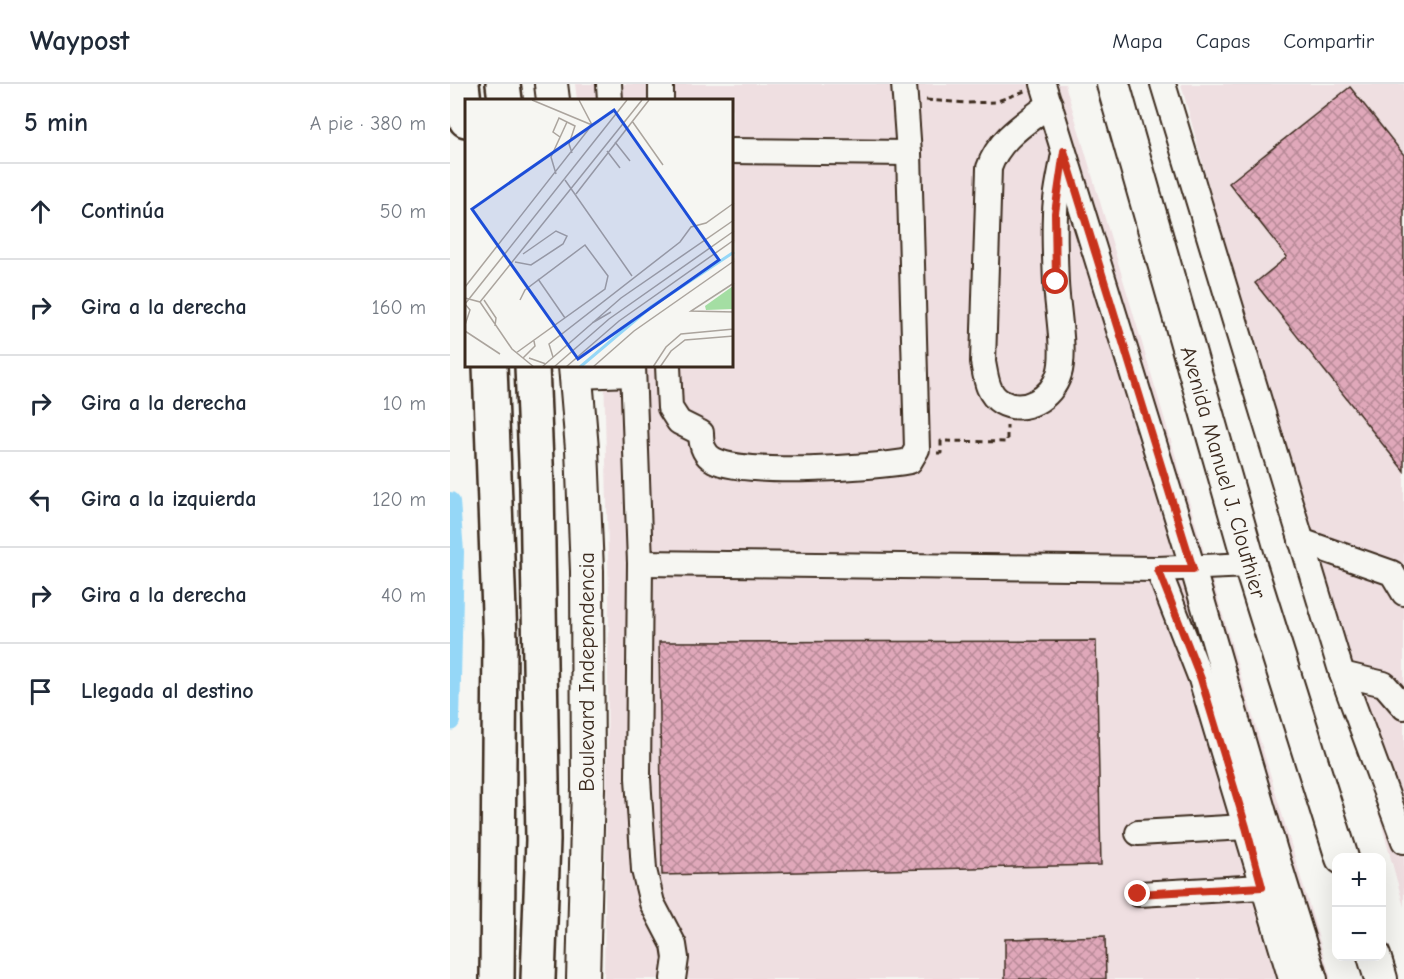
<!DOCTYPE html>
<html lang="es">
<meta charset="utf-8">
<style>
body{margin:0;font-family:"Comic Neue",sans-serif;background:#f2f2f3;color:#1f2937}
.controls{position:absolute;right:18px;bottom:18px;display:grid;overflow:hidden;border-radius:12px;box-shadow:0 6px 24px #0002}
.controls button{width:54px;height:54px;display:grid;place-items:center;padding:0;border:0;border-bottom:2px solid #e0e1e3;background:#fff;color:#1f2937;font:30px sans-serif}
.stop{position:absolute;width:18px;height:18px;margin:-14px;border:4px solid #c8321e;border-radius:50%;background:#fff}
.stop.end{background:#c8321e;border-color:#fff;box-shadow:0 2px 6px #0008}
.list{margin:0;padding:0;list-style:none}
h2{display:flex;justify-content:space-between;align-items:center;height:78px;margin:0;padding:0 24px;font-size:26px}
h2 small{font-size:20px;font-weight:400;color:#747a83}
.list li{display:grid;grid-template-columns:39px 1fr auto;gap:18px;align-items:center;box-sizing:border-box;height:96px;padding:0 24px;border-top:2px solid #e0e1e3}
.list b{display:block;font-size:22px;white-space:nowrap}
.list em{font-size:20px;font-style:normal;color:#747a83}
.icon{flex:none;width:33px;height:33px;fill:none;stroke:currentColor;stroke-width:2;stroke-linecap:round;stroke-linejoin:round}
.map{position:relative;flex:none;width:954px;height:895px;overflow:hidden}
header{display:flex;align-items:center;gap:36px;box-sizing:border-box;height:84px;padding:0 30px;background:#fff;border-bottom:2px solid #e0e1e3}
header strong{font-size:28px}
nav{display:flex;gap:33px;margin-inline-start:auto;font-size:21px}
main{display:flex}
aside{flex:1;background:#fff}
.map>svg:first-child{display:block}
.built{fill:#efdfe1}
.lines{fill:none;stroke-linecap:round;stroke-linejoin:round}
.canal{stroke:#95d7f7;stroke-width:20}
.building{fill:url(#building-cross-hatch);stroke:#3b2a1e;stroke-width:1.5}
.minor-casing{stroke:#3b2a1e;stroke-width:28}
.major-casing{stroke:#3b2a1e;stroke-width:36}
.highway-casing{stroke:#3b2a1e;stroke-width:38}
.path{stroke:#3b2a1e;stroke-width:3;stroke-dasharray:6 4.5;stroke-linecap:butt}
.minor{stroke:#f6f6f2;stroke-width:24}
.major{stroke:#f6f6f2;stroke-width:32}
.highway{stroke:#f6f6f2;stroke-width:33}
.route{stroke:#c8321e;stroke-width:8}
.labels{text-anchor:middle;stroke-width:6;stroke-linejoin:round;paint-order:stroke}
.street-label{font-size:22px;fill:#3b2a1e;stroke:#f6f6f2}
.inset-river{fill:none;stroke:#95d7f7;stroke-width:3}
.inset-road{fill:none;stroke:#aba49d;stroke-width:1.5}
.view{fill:#1d4ed8;fill-opacity:0.15;stroke:#1d4ed8;stroke-width:3}
.inset-edge{fill:none;stroke:#3b2a1e;stroke-width:3}
</style>
<header>
<strong>Waypost</strong>
<nav><a>Mapa</a><a>Capas</a><a>Compartir</a></nav>
</header>
<main>
<aside>
<h2>5 min<small>A pie · 380 m</small></h2>
<ul class="list">
<li><svg class="icon" aria-label="ahead" viewBox="0 0 24 24"><path d="M12 20V5M6 11l6-6 6 6"/></svg><div><b>Continúa</b></div><em>50 m</em></li>
<li><svg class="icon" aria-label="right" viewBox="0 0 24 24"><path d="M7 20v-9h11M14 6l5 5-5 5"/></svg><div><b>Gira a la derecha</b></div><em>160 m</em></li>
<li><svg class="icon" aria-label="right" viewBox="0 0 24 24"><path d="M7 20v-9h11M14 6l5 5-5 5"/></svg><div><b>Gira a la derecha</b></div><em>10 m</em></li>
<li><svg class="icon" aria-label="left" viewBox="0 0 24 24"><path d="M17 20v-9H6M10 6l-5 5 5 5"/></svg><div><b>Gira a la izquierda</b></div><em>120 m</em></li>
<li><svg class="icon" aria-label="right" viewBox="0 0 24 24"><path d="M7 20v-9h11M14 6l5 5-5 5"/></svg><div><b>Gira a la derecha</b></div><em>40 m</em></li>
<li><svg class="icon" aria-label="arrive" viewBox="0 0 24 24"><path d="M6 21V4h12l-3 4 3 4H6"/></svg><div><b>Llegada al destino</b></div></li>
</ul>
</aside>
<div class="map">
<svg width="954" height="895" viewBox="0 0 954 895">
<defs>
<pattern id="building-cross-hatch" width="8" height="8" patternUnits="userSpaceOnUse" patternTransform="scale(1.5)"><rect width="8" height="8" fill="#e0a8ba"/><path d="M0 0l8 8M0 8l8-8" fill="none" stroke="#b78997"/></pattern>
</defs>
<rect width="100%" height="100%" fill="#f6f6f2"/>
<filter id="ink" filterUnits="userSpaceOnUse"><feTurbulence type="fractalNoise" baseFrequency=".0167" numOctaves="2"/><feDisplacementMap in="SourceGraphic" scale="12" xChannelSelector="R" yChannelSelector="G"/><feConvolveMatrix kernelMatrix="1 2 1 2 8 2 1 2 1" color-interpolation-filters="sRGB"/></filter>
<g filter="url(#ink)">
<!-- built -->
<g class="built">
<path d="M125,0H615L881,895H154L159,517L154,282H282V16H127Z"/>
<path d="M731,0H954V823Z"/>
</g>
<g class="lines">
<!-- canal -->
<path class="canal" d="M0,418L4,468L0,637"/>
</g>
<!-- building -->
<g class="building">
<path d="M900,3L954,71V387L805,199L837,173L779,99Z"/>
<path d="M646,557L651,781L212,791L209,558Z"/>
<path d="M655,852L656,895H555V855Z"/>
</g>
<g class="lines">
<defs>
<g id="minor">
<path d="M159,0L160,16"/>
<path d="M211,0V16"/>
<path d="M593,0L743,485L825,767L865,895"/>
<path d="M713,0L892,590L954,757"/>
<path d="M600,20C576,39 549,54 539,84L533,278C536,293 537,310 551,318C574,331 602,314 609,290C616,268 607,224 606,199C605,176 604,153 605,130C605,112 610,93 613,75"/>
<path d="M282,67L459,69"/>
<path d="M183,282L190,479L188,694L194,786L202,819L224,861L226,874L223,895"/>
<path d="M218,282L220,324L229,338L251,349C251,360 253,370 264,376C295,392 423,384 460,377L467,365L459,69L454,0"/>
<path d="M126,292L183,290"/>
<path d="M851,457L942,489L954,509"/>
<path d="M190,479L708,485L800,481"/>
<path d="M708,485L751,595L841,895"/>
<path d="M892,590L934,600L954,623"/>
<path d="M688,749L796,743"/>
<path d="M689,810L812,803"/>
</g>
<g id="major">
<path d="M101,0L103,16"/>
<path d="M663,0L800,481L892,774"/>
<path d="M125,282L132,365L137,487L138,704L133,895"/>
<path d="M924,872L931,895"/>
</g>
<g id="highway">
<path d="M12,0L16,36"/>
<path d="M53,0L55,16"/>
<path d="M40,282L50,556L47,895"/>
<path d="M82,282L87,403L93,756L88,895"/>
</g>
</defs>
<!-- minor casing -->
<use href="#minor" class="minor-casing"/>
<!-- major casing -->
<use href="#major" class="major-casing"/>
<!-- highway casing -->
<use href="#highway" class="highway-casing"/>
<!-- path -->
<g class="path">
<path d="M476,16L517,19L545,18L575,7"/>
<path d="M487,369H491V357L557,358V341"/>
</g>
<!-- minor -->
<use href="#minor" class="minor"/>
<!-- major -->
<use href="#major" class="major"/>
<!-- highway -->
<use href="#highway" class="highway"/>
</g>
</g>
<g class="lines" filter="url(#ink)">
<!-- route -->
<path class="route" d="M606,198L605,129L614,67L743,485H708L751,595L796,743L812,803L688,810"/>
</g>
<g class="labels">
<!-- street labels -->
<g class="street-label">
<text transform="translate(774 388) rotate(74)" y="8">Avenida Manuel J. Clouthier</text>
<text transform="translate(136 588) rotate(-90)" y="8">Boulevard Independencia</text>
</g>
</g>
<!-- overview -->
<g transform="translate(15 15)">
<rect width="268" height="268" fill="#f6f6f2"/>
<path d="M268,187V210L241,211L240,207Z" fill="#a4dea3"/>
<path class="inset-river" d="M115,268L186,208L269,153"/>
<path class="inset-road" d="M67,1L127,26M167,22L198,66M95,38L88,33L94,19L110,27L104,45L107,54M150,43L165,62M142,52L155,69M91,75L86,58L102,23M100,81L167,177M111,95L184,1M50,163L66,166L98,145L102,137L91,132L58,155M73,180L100,219M269,184L226,212L269,213M0,188L127,26L114,1M0,199L15,203L47,250L69,268M19,201L31,219L30,227M15,203L177,1M0,205L162,1M127,224L146,213M0,226L5,211L0,205M0,232L35,255M51,254L140,190L143,177L120,146L60,191L55,201M88,258L84,245L215,143L226,128L241,124L269,104M58,259L70,247L69,242M64,259L81,265M77,268L156,199L269,121M89,268L144,220L269,132M101,268L154,222L269,141M128,268L169,232L269,162M188,268L201,248L216,235L269,230M195,268L206,252L220,241L269,237"/>
<path class="view" d="M149,11L254,161L113,260L7,110Z"/>
<rect width="268" height="268" class="inset-edge"/>
</g>
</svg>
<div class="controls">
<button>+</button>
<button>−</button>
</div>
<div class="stop" style="left:606px;top:198px"></div>
<div class="stop end" style="left:688px;top:810px"></div>
</div>
</main>
